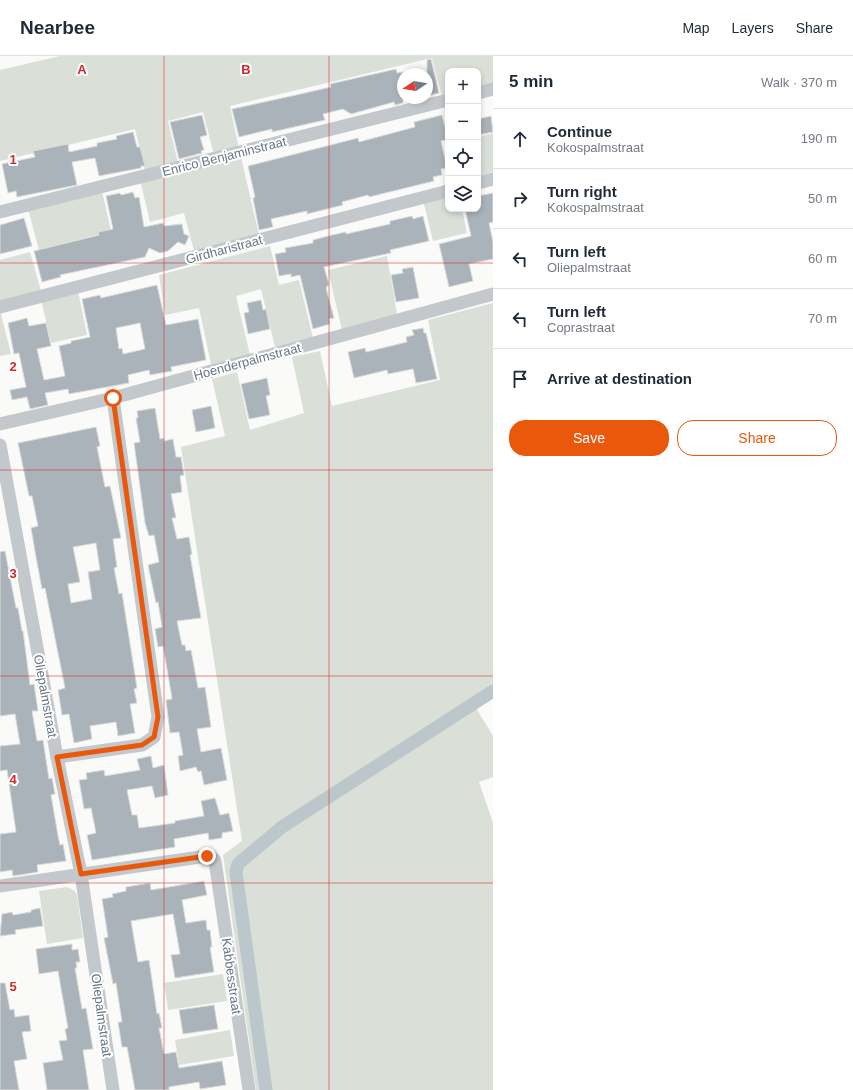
<!DOCTYPE html>
<meta charset="utf-8">
<style>
body{margin:0;font-family:Helvetica,sans-serif;background:#f6f6f7;color:#1f2937}
.controls{position:absolute;right:12px;top:12px;display:grid;overflow:hidden;border-radius:8px;box-shadow:0 2px 6px #0003}
.controls button{width:36px;height:36px;display:grid;place-items:center;padding:0;border:0;border-bottom:1px solid #e0e1e3;background:#fff;color:#1f2937;font:20px sans-serif}
.compass{position:absolute;left:397px;top:12px;width:36px;height:36px;border-radius:50%;background:#fff;box-shadow:0 2px 6px #0003;rotate:258deg}
.stop{position:absolute;width:12px;height:12px;margin:-9px;border:3px solid #ea580c;border-radius:50%;background:#fff}
.stop.end{background:#ea580c;border-color:#fff;box-shadow:0 1px 4px #0008}
.list{margin:0;padding:0;list-style:none}
h2{display:flex;justify-content:space-between;align-items:center;height:52px;margin:0;padding:0 16px;font-size:17px}
h2 small{font-size:13px;font-weight:400;color:#747a83}
.list li{display:grid;grid-template-columns:26px 1fr auto;gap:12px;align-items:center;box-sizing:border-box;height:60px;padding:0 16px;border-top:1px solid #e0e1e3}
.list b{display:block;font-size:15px;white-space:nowrap}
.list p{margin:0;font-size:13px;white-space:nowrap;color:#747a83}
.list em{font-size:13px;font-style:normal;color:#747a83}
.actions{display:flex;gap:8px;padding:12px 16px}
.actions a{flex:1;padding:9px 0;border:1px solid #ea580c;border-radius:16px;text-align:center;font-size:14px;color:#ea580c}
.actions .main{background:#ea580c;color:#fff}
.icon{flex:none;width:22px;height:22px;fill:none;stroke:currentColor;stroke-width:2;stroke-linecap:round;stroke-linejoin:round}
.map{position:relative;flex:none;width:493px;height:1034px;overflow:hidden}
header{display:flex;align-items:center;gap:24px;box-sizing:border-box;height:56px;padding:0 20px;background:#fff;border-bottom:1px solid #e0e1e3}
header strong{font-size:19px}
nav{display:flex;gap:22px;margin-inline-start:auto;font-size:14px}
main{display:flex}
aside{flex:1;background:#fff}
.map>svg:first-child{display:block}
.green{fill:#dadfd7}
.lines{fill:none;stroke-linecap:round;stroke-linejoin:round}
.canal{stroke:#bbc7cb;stroke-width:13}
.building{fill:#aab3b9;stroke:#dcdcda;fill-rule:evenodd}
.minor{stroke:#c3c8cc;stroke-width:13}
.route{stroke:#ea580c;stroke-width:5}
.grid{fill:none;stroke:#d62828;stroke-width:1;stroke-opacity:0.55}
.labels{text-anchor:middle;stroke-width:4;stroke-linejoin:round;paint-order:stroke}
.street-label{font-size:13px;fill:#657683;stroke:#fff}
.grid-label{font-size:13px;text-anchor:middle;font-weight:bold;fill:#d62828;stroke:#fff;stroke-width:4;stroke-linejoin:round;paint-order:stroke}
</style>
<header>
<strong>Nearbee</strong>
<nav><a>Map</a><a>Layers</a><a>Share</a></nav>
</header>
<main>
<div class="map">
<svg width="493" height="1034" viewBox="0 0 493 1034">
<rect width="100%" height="100%" fill="#fafaf8"/>
<!-- green -->
<g class="green">
<path d="M60,0H493V28L478,32V15H448V39L442,41L432,2L230,50L239,93L214,99L203,56L168,65L178,107L145,115L135,73L0,105V14Z"/>
<path d="M493,77V116L478,120V81Z"/>
<path d="M241,101L259,179L194,195L184,157L150,166L140,124Z"/>
<path d="M102,135L111,175L39,194L28,153Z"/>
<path d="M448,138V153H462L467,177L433,185L423,144Z"/>
<path d="M270,190L279,229L299,224L313,282L275,291L261,233L236,240L250,299L211,308L199,252L165,259L159,219Z"/>
<path d="M30,196L41,235L0,246V204Z"/>
<path d="M387,200L397,258L342,274L328,214Z"/>
<path d="M78,235L87,279L51,287L41,243Z"/>
<path d="M493,247V635L473,647L493,680V721L479,726L493,767V1034H256L223,799L242,785L181,391L225,380L212,323L237,316L250,374L304,357L292,301L320,295L332,350L440,324L428,264Z"/>
<path d="M0,254L11,298L0,300Z"/>
<path d="M67,831L75,835L77,839L83,882L47,888L39,835Z"/>
<path d="M223,918L227,945L168,954L164,927Z"/>
<path d="M230,974L234,1000L179,1009L175,984Z"/>
</g>
<g class="lines">
<!-- canal -->
<path class="canal" d="M266,1034L236,816L238,808L282,771L493,635"/>
</g>
<!-- building -->
<g class="building">
<path d="M431,3L439,37L427,40V4Z"/>
<path d="M396,13L397,17L403,16V47L395,49L394,46L351,58L343,53L323,58L325,64L272,76V73L239,81L232,53L296,39L331,31L330,28Z"/>
<path d="M202,59L207,79L200,81L204,94L201,95L202,97L179,103L170,66Z"/>
<path d="M442,59L448,83L441,85L447,112L441,113L442,119L433,121L434,125L369,141L368,139L342,146L343,149L307,158V155L271,163L273,171L259,174L253,142L255,141L248,110L358,82L359,86L415,71L414,66Z"/>
<path d="M491,60L493,76L478,79V63Z"/>
<path d="M133,76L137,91H140L145,110H141V112L99,120L95,102L72,106L77,129L17,141L16,135L8,137L2,108L35,101L33,95L68,88L69,96L97,90V87L117,83L116,80Z"/>
<path d="M133,136L135,142L139,141L144,171L163,167L164,170L182,168L184,178L189,180L185,189L178,186L168,195L160,197L149,192L145,201L60,219L61,221L42,226L34,195L99,179L98,176L113,173L106,140L120,137L121,139Z"/>
<path d="M493,137V166L489,167L493,186V203L469,208L473,225L449,231L439,188L471,180L465,153H478V140Z"/>
<path d="M412,160L413,163L423,160L429,185L390,194L391,197L324,211L329,228L326,232L334,262L329,263L330,268L313,273L300,219L291,221V218L279,220L275,198L286,196L285,192L313,187V184L332,179L346,176V178L390,168V165Z"/>
<path d="M24,162L32,190L0,198V169Z"/>
<path d="M413,211L419,242L396,246L391,219L403,217L402,213Z"/>
<path d="M157,229L166,269L198,263L206,304L171,311L172,315L150,319L149,314L128,319L129,327L69,338L68,333L45,337L48,349L30,353L27,341L12,344L10,334L26,331L19,297L14,298L8,267L27,262L29,270L46,267L51,290L37,293L44,324L65,320L59,290L71,287V285L90,281L82,243L100,239L101,242ZM140,267L145,293L123,298L122,292L119,293L116,272Z"/>
<path d="M261,244L263,254L266,253L270,273L248,278L244,257L249,256L247,247Z"/>
<path d="M423,272L424,277H426L437,323L416,327L413,313L388,318L387,314L354,322L348,296L365,292L366,296L407,286L406,281L414,279L412,274Z"/>
<path d="M267,322L270,339L266,340L270,359L249,363L241,328Z"/>
<path d="M211,350L215,372L196,376L192,354Z"/>
<path d="M155,352L160,383L164,382V385L173,383L176,401H181L184,419L180,420L182,436L171,438L176,462H172L177,483L189,481L192,498L190,499L201,562L177,565L182,589H185L186,595L191,594L198,632L205,631L211,671L197,673L201,696L221,692L227,724L204,729L201,715L198,716L196,711L180,715L178,700L183,699L179,676L170,677L166,644L172,643L171,636L163,590L158,591L155,573L162,571L158,546L156,547L148,509L159,506L154,479L149,480L145,467L134,387L140,386L136,362H138L137,355Z"/>
<path d="M96,371L100,390L97,391L105,431L110,430L121,482L113,483L117,511L114,512L119,538L122,537L135,619L137,632L134,633L137,647L130,648L135,677L118,680L116,666L90,670L92,683L74,687L69,658L62,659L58,634L65,632L45,532L42,533L36,501L31,472L38,470L32,440H29L18,387ZM96,487L100,514L88,516L92,543L71,547L68,528L80,526L73,491Z"/>
<path d="M5,495L16,552H18L22,575H23L30,629L34,628L38,655H32L37,685L43,684L49,723L52,722L55,738L51,739L58,780L60,789L63,788L66,805L37,809L38,816L13,820L12,814L0,816V778L16,776L7,714L0,715V690L20,688L15,658L0,660V496Z"/>
<path d="M151,700L153,712L164,709L168,739L155,742L152,730L127,734L132,759H137L139,772L175,767V765L204,760L201,745L215,742L220,759L229,757L233,775L222,777V782L209,784L208,777L174,783L175,791L92,804L87,779L96,777L91,752L84,753L79,724L87,723L86,717L104,714L105,720L140,714L137,703Z"/>
<path d="M204,825L207,839L182,844L186,867L206,864L207,874H210L212,891H210L214,916L175,922L171,899L180,898L173,858L131,865L138,906L149,904L157,958L159,957L162,972H159L164,998L176,996L179,1012L222,1005L226,1029L200,1033L199,1026L169,1031V1034H135L127,991H122L118,966H122L116,927L113,928L104,882L108,881L102,843L113,841L112,838L126,835V831L150,827L151,834Z"/>
<path d="M40,852L43,870L15,874L16,878L0,880L2,858L12,856L13,859L31,856V854Z"/>
<path d="M72,888V894L78,893L80,906H76L77,912H75L82,953L86,952L93,993L83,994L89,1034H47L43,1007L63,1004L59,985L67,984L65,973L68,972L58,915L39,918L36,893Z"/>
<path d="M0,927H5L10,954L14,953L15,961L29,959L31,975L22,976L27,1003L14,1005L19,1034H0Z"/>
<path d="M214,949L218,973L183,978L179,954Z"/>
</g>
<g class="lines">
<!-- minor -->
<g class="minor">
<path d="M478,37L493,33"/>
<path d="M478,127L493,123"/>
<path d="M0,156L448,44"/>
<path d="M0,251L448,135"/>
<path d="M0,368L113,342L493,238"/>
<path d="M0,389L57,701L81,818L113,1034"/>
<path d="M57,701L142,689L154,681L158,661L113,342"/>
<path d="M0,830L207,800L212,801L215,805L249,1034"/>
</g>
</g>
<g class="lines">
<!-- route -->
<path class="route" d="M113,342L158,661L154,681L142,689L57,701L81,818L207,800"/>
</g>
<!-- grid -->
<path class="grid" d="M164,0V1034M329,0V1034M0,207H493M0,414H493M0,620H493M0,827H493"/>
<g class="labels">
<!-- street labels -->
<g class="street-label">
<text transform="translate(224 100) rotate(-14)" y="5">Enrico Benjaminstraat</text>
<text transform="translate(224 193) rotate(-15)" y="5">Girdharistraat</text>
<text transform="translate(247 305) rotate(-15)" y="5">Hoenderpalmstraat</text>
<text transform="translate(46 640) rotate(80)" y="5">Oliepalmstraat</text>
<text transform="translate(232 920) rotate(82)" y="5">Kabbesstraat</text>
<text transform="translate(102 959) rotate(82)" y="5">Oliepalmstraat</text>
</g>
</g>
<g class="grid-label">
<text x="82" y="18">A</text>
<text x="246" y="18">B</text>
<text x="13" y="108">1</text>
<text x="13" y="315">2</text>
<text x="13" y="522">3</text>
<text x="13" y="728">4</text>
<text x="13" y="935">5</text>
</g>
</svg>
<div class="controls">
<button>+</button>
<button>−</button>
<button><svg class="icon" aria-label="locate" viewBox="0 0 24 24"><circle cx="12" cy="12" r="6"/><path d="M12 2v4M12 18v4M2 12h4M18 12h4"/></svg></button>
<button><svg class="icon" aria-label="layers" viewBox="0 0 24 24"><path d="M12 4l9 5-9 5-9-5zM3 14l9 5 9-5"/></svg></button>
</div>
<svg class="compass" viewBox="-18 -18 36 36"><path d="M0-13l5 13h-10z" fill="#e53935"/><path d="M0 13l5-13h-10z" fill="#747a83"/></svg>
<div class="stop" style="left:113px;top:342px"></div>
<div class="stop end" style="left:207px;top:800px"></div>
</div>
<aside>
<h2>5 min<small>Walk · 370 m</small></h2>
<ul class="list">
<li><svg class="icon" aria-label="ahead" viewBox="0 0 24 24"><path d="M12 20V5M6 11l6-6 6 6"/></svg><div><b>Continue</b><p>Kokospalmstraat</p></div><em>190 m</em></li>
<li><svg class="icon" aria-label="right" viewBox="0 0 24 24"><path d="M7 20v-9h11M14 6l5 5-5 5"/></svg><div><b>Turn right</b><p>Kokospalmstraat</p></div><em>50 m</em></li>
<li><svg class="icon" aria-label="left" viewBox="0 0 24 24"><path d="M17 20v-9H6M10 6l-5 5 5 5"/></svg><div><b>Turn left</b><p>Oliepalmstraat</p></div><em>60 m</em></li>
<li><svg class="icon" aria-label="left" viewBox="0 0 24 24"><path d="M17 20v-9H6M10 6l-5 5 5 5"/></svg><div><b>Turn left</b><p>Coprastraat</p></div><em>70 m</em></li>
<li><svg class="icon" aria-label="arrive" viewBox="0 0 24 24"><path d="M6 21V4h12l-3 4 3 4H6"/></svg><div><b>Arrive at destination</b></div></li>
</ul>
<div class="actions"><a class="main">Save</a><a>Share</a></div>
</aside>
</main>
